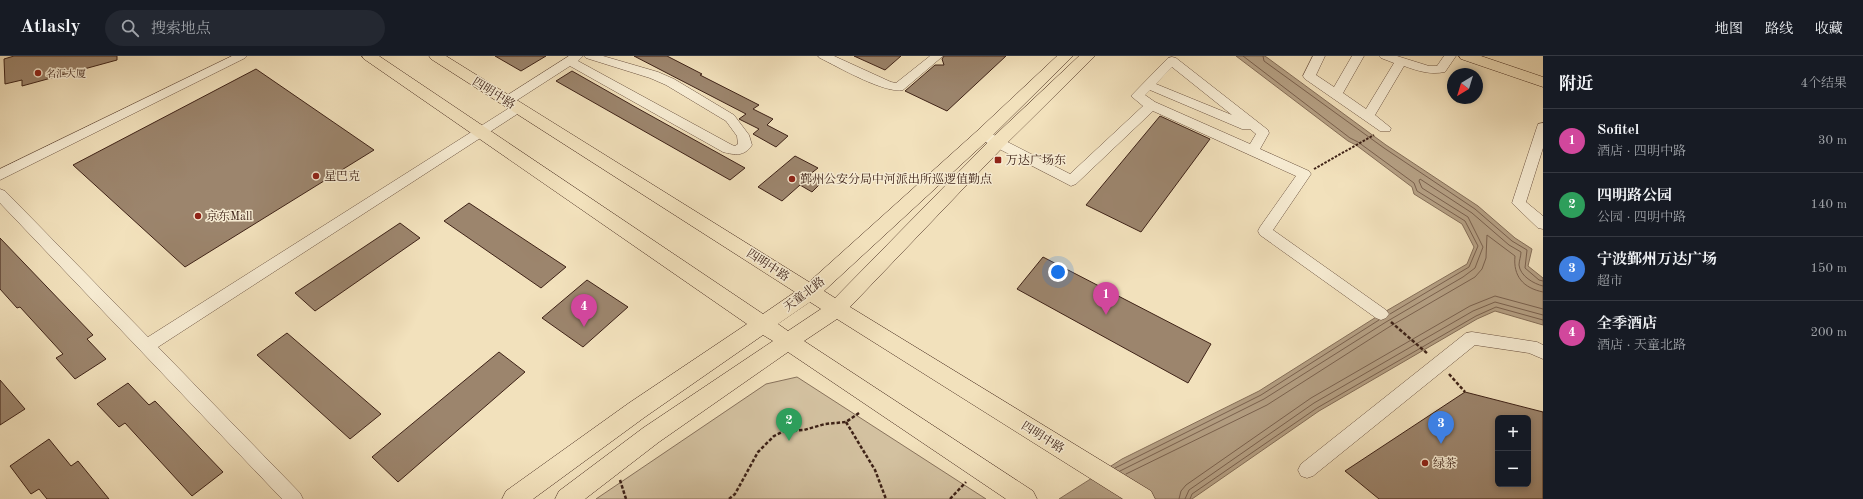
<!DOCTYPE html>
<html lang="zh">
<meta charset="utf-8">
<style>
body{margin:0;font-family:"Old Standard TT","Noto Serif SC",serif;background:#242831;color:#f1f3f6}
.controls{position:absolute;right:12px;bottom:12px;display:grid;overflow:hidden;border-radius:6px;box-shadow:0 2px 6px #0003}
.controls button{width:36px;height:36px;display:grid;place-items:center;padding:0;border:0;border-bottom:1px solid #363941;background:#171b24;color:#f1f3f6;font:20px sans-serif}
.compass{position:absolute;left:1447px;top:12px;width:36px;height:36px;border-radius:50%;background:#171b24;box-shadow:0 2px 6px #0003;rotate:218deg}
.you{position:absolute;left:1058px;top:216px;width:14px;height:14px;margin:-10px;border:3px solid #fff;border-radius:50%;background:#1a73e8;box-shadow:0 0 0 6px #1a73e833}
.badge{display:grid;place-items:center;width:26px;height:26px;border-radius:50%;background:#1a73e8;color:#fff;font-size:13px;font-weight:700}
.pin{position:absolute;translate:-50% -33px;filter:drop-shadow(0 1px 2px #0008)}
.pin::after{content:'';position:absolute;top:21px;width:14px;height:12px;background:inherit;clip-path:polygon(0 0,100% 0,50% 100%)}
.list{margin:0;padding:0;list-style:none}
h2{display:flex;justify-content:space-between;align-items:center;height:52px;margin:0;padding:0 16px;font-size:17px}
h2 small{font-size:13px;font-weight:400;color:#9ea1a6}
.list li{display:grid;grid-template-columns:26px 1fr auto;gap:12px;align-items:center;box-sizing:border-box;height:64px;padding:0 16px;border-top:1px solid #363941}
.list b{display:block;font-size:15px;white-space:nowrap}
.list p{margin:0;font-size:13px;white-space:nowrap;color:#9ea1a6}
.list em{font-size:13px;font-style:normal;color:#9ea1a6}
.icon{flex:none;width:22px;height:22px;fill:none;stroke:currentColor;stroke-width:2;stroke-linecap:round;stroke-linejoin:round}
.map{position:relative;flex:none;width:1543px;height:443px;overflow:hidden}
header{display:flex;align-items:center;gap:24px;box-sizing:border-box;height:56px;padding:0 20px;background:#171b24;border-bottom:1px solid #363941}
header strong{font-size:19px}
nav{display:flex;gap:22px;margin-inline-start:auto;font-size:14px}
.search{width:280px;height:36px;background:#242831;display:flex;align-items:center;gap:10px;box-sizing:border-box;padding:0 14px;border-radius:22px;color:#9ea1a6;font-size:15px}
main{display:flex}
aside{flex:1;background:#171b24}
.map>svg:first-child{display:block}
.green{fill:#d3c1a0;stroke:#88725c}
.water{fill:#b5a084;stroke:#856e58}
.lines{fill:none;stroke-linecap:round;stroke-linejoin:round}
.shore{stroke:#7a614e;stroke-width:1}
.building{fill:#9c856d;stroke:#3e2217;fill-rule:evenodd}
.minor-casing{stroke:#6b5240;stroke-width:1}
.major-casing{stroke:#3e2217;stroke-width:1}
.path-far1{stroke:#3e2217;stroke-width:2;stroke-dasharray:2.5 1.5;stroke-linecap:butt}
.path{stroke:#3e2217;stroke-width:2.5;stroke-dasharray:3.5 2;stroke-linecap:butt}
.minor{fill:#f7ecd3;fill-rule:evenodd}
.major{fill:#f2e1bc;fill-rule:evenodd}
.poi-dot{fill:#8f2418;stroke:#f7ecd3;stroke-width:1.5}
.labels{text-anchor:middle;stroke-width:3;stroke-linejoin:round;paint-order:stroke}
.far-poi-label{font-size:10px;fill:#3e2217;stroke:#f7ecd3;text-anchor:start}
.street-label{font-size:12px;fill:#3e2217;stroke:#f7ecd3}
.poi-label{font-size:12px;fill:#3e2217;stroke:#f7ecd3;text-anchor:start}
</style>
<header>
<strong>Atlasly</strong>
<div class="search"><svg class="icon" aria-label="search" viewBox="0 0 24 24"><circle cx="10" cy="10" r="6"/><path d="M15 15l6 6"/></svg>搜索地点</div>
<nav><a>地图</a><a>路线</a><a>收藏</a></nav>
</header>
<main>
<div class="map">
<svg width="1543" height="443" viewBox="0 0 1543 443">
<rect width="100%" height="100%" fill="#f2e1bc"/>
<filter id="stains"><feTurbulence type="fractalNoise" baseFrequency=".005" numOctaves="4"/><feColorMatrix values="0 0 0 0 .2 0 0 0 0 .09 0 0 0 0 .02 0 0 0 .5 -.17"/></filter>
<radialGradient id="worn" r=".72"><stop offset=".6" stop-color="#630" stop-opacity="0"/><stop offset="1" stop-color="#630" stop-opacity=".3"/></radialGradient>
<!-- green -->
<path class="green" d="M797,321L986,443H596L766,328Z"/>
<!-- water -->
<path class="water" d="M1236,0H1265L1386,89L1478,150L1515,182L1532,193L1528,210L1543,222V269L1495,255L1477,263L1319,355L1192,443H1059L1122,403L1259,335L1381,258L1467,208L1474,191L1462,168L1414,138L1412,131L1356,89L1348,85Z"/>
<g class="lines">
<!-- shore -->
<g class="shore">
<path d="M1243,0L1350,82L1358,86L1414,127L1417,135L1465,165L1478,190L1469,211L1390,258"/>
<path d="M1263,0L1264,5L1384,92L1475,153L1512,185L1527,194L1525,212L1539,224L1543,225"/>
<path d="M1115,412L1261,339L1379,264"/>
<path d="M1120,415L1264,343L1386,266L1463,221L1475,212L1483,191L1468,161L1422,132L1419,125L1420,123L1472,157L1509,189L1521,196C1521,200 1519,205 1519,209C1520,220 1534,228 1543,230"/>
<path d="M1126,418L1267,349L1389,271L1475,221L1482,213L1486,202L1487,179L1515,200C1513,220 1523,232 1543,236"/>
<path d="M1179,443L1181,435L1186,429L1311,342L1470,250L1495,240L1543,253"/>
<path d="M1185,443L1189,434L1314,347L1473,255L1495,246L1543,259"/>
<path d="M1190,443L1192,438L1317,352L1476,260L1496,251L1543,264"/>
</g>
</g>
<!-- building -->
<g class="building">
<path d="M14,0H117V4L22,30V24L5,28L4,3Z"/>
<path d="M495,0H546L521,15Z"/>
<path d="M634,0H667L702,18L700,19L759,49L753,53L773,63L767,69L788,80L776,91L753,78L759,73L739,63L746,58Z"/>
<path d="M854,0H901L885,14Z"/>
<path d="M944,0H1006L947,55L905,35L935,9H944L942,3Z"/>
<path d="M256,13L374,94L185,211L73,109Z"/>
<path d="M572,15L637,52L745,112L730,124L556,25Z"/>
<path d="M1160,60L1210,83L1141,176L1086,149Z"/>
<path d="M795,100L818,112L809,119L822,126L812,136L800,129L782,145L758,131Z"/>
<path d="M469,147L566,211L541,232L444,165Z"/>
<path d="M400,167L420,182L315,255L295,237Z"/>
<path d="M0,182L93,279L87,283L106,303L75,323L56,302L63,298L20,251L17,252L0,233Z"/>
<path d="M1043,201L1211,288L1188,327L1017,233Z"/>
<path d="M587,224L628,251L583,291L542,262Z"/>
<path d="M287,277L381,358L350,383L257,299Z"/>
<path d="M499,296L525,316L398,426L372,401Z"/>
<path d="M0,324L25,353L0,369Z"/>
<path d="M128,327L149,349L155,345L223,416L192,440L125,367L119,371L97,348Z"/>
<path d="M1465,336L1543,356V443H1379L1345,415ZM1498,362H1528V428H1498Z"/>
<path d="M49,383L71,410L78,405L109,443H47L39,433L31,438L10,410Z"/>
</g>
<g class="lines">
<defs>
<g id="minor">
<path d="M232,0H247L245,2L0,124V113Z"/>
<path d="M569,0H583L578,5L732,89L735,90L738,88L737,80L726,65L666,29L650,22L586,2L584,0H603L658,16L674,23L734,59L749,79L752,89C744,101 735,99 723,96L570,10L511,48H503L501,45L503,42Z"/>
<path d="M818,0H834L891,26L896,27L930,0H943L903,34C885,38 838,11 820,2Z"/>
<path d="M1313,0H1325L1316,19L1334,31L1352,0H1364L1343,37L1366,53L1394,7L1381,2L1379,0H1397L1429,10H1437L1444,0H1456L1445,16C1430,19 1418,15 1404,10L1375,59L1391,72L1390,75H1380L1305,23L1303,20Z"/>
<path d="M1172,1L1176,2L1268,74L1269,77L1260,93L1309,115L1311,118L1273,174L1386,254L1389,258L1386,262L1381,264L1376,262L1260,179L1258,175L1260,171L1296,120L1153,55L1076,128L1071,130L978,82L977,79L978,76H988L1070,118L1143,50L1131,40L1168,2ZM1172,11L1232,59L1156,28ZM1150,34L1242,73H1250L1256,78L1250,88L1155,46L1145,39Z"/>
<path d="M518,48L522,49L524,52L522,55L158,291L300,437L303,443H282L0,147V133L5,135L148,281L514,49Z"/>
<path d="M1543,67V92L1526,146L1543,160V173L1538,172L1512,147L1537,71L1538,68Z"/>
<path d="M1472,276L1537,286L1543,289V303L1529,297L1475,289L1313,420L1307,422L1301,420L1298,414L1301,408L1466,277Z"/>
</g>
<g id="major">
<path d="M362,0H379L763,258L795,236L431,3L429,0H446L809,226L977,75L1057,0H1073L989,83L824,235L835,242L992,82L1079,0H1095L1004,90L850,251L1151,435L1155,443H1123L837,263L804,285L1033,435L1037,443H1006L788,296L659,386L585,443H555L559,435L643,372L773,285L763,279L645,361L533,443H502L506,435L629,347L747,268L364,3ZM810,246L821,253L788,275L778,268Z"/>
<path d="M1459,0H1481L1543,21V31L1461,3Z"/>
</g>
</defs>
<!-- minor casing -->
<use href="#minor" class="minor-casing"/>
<!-- major casing -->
<use href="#major" class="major-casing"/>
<!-- path-far1 -->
<path class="path-far1" d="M1314,113L1374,79"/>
<!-- path -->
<g class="path">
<path d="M1391,266L1428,298"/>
<path d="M1449,318L1465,336"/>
<path d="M846,366L875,414L886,443"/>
<path d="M620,424L626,443"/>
<path d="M729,443L735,438L758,396L774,380L784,375L804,374L825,368L846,366L859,357"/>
<path d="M950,443L966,426"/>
</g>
<!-- minor -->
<use href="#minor" class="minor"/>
<!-- major -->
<use href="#major" class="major"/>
</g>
<!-- markers -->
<g class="poi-dot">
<circle cx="38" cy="17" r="4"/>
<rect x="994" y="100" width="8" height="8" rx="2"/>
<circle cx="316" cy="120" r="4"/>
<circle cx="792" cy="123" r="4"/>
<circle cx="198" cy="160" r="4"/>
<circle cx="1425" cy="407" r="4"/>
</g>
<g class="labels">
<!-- far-poi labels -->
<g class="far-poi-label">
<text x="46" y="21">名汇大厦</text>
</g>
<!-- street labels -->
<g class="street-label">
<text transform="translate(494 37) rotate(32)" y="4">四明中路</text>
<text transform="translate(768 209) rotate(33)" y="4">四明中路</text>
<text transform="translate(804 238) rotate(-37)" y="4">天童北路</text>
<text transform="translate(1043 381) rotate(32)" y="4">四明中路</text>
</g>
<!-- poi labels -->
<g class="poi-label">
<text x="1006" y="108">万达广场东</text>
<text x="324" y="124">星巴克</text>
<text x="800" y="127">鄞州公安分局中河派出所巡逻值勤点</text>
<text x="206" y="164">京东Mall</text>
<text x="1433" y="411">绿茶</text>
</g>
</g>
<rect width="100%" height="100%" filter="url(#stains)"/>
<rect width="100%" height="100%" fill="url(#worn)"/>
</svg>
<div class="controls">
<button>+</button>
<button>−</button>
</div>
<svg class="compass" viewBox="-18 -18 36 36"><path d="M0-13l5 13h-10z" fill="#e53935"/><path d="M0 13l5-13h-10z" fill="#9ea1a6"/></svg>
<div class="you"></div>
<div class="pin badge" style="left:1106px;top:259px;background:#d1479c">1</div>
<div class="pin badge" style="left:789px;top:385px;background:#2e9e5b">2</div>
<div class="pin badge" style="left:1441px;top:388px;background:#3f7fe0">3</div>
<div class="pin badge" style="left:584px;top:271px;background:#d1479c">4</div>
</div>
<aside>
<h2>附近<small>4个结果</small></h2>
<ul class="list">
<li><span class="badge" style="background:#d1479c">1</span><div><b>Sofitel</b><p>酒店 · 四明中路</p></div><em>30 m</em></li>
<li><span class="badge" style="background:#2e9e5b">2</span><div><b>四明路公园</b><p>公园 · 四明中路</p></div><em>140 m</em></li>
<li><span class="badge" style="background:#3f7fe0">3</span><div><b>宁波鄞州万达广场</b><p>超市</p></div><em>150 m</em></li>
<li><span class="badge" style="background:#d1479c">4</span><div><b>全季酒店</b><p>酒店 · 天童北路</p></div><em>200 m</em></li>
</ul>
</aside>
</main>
